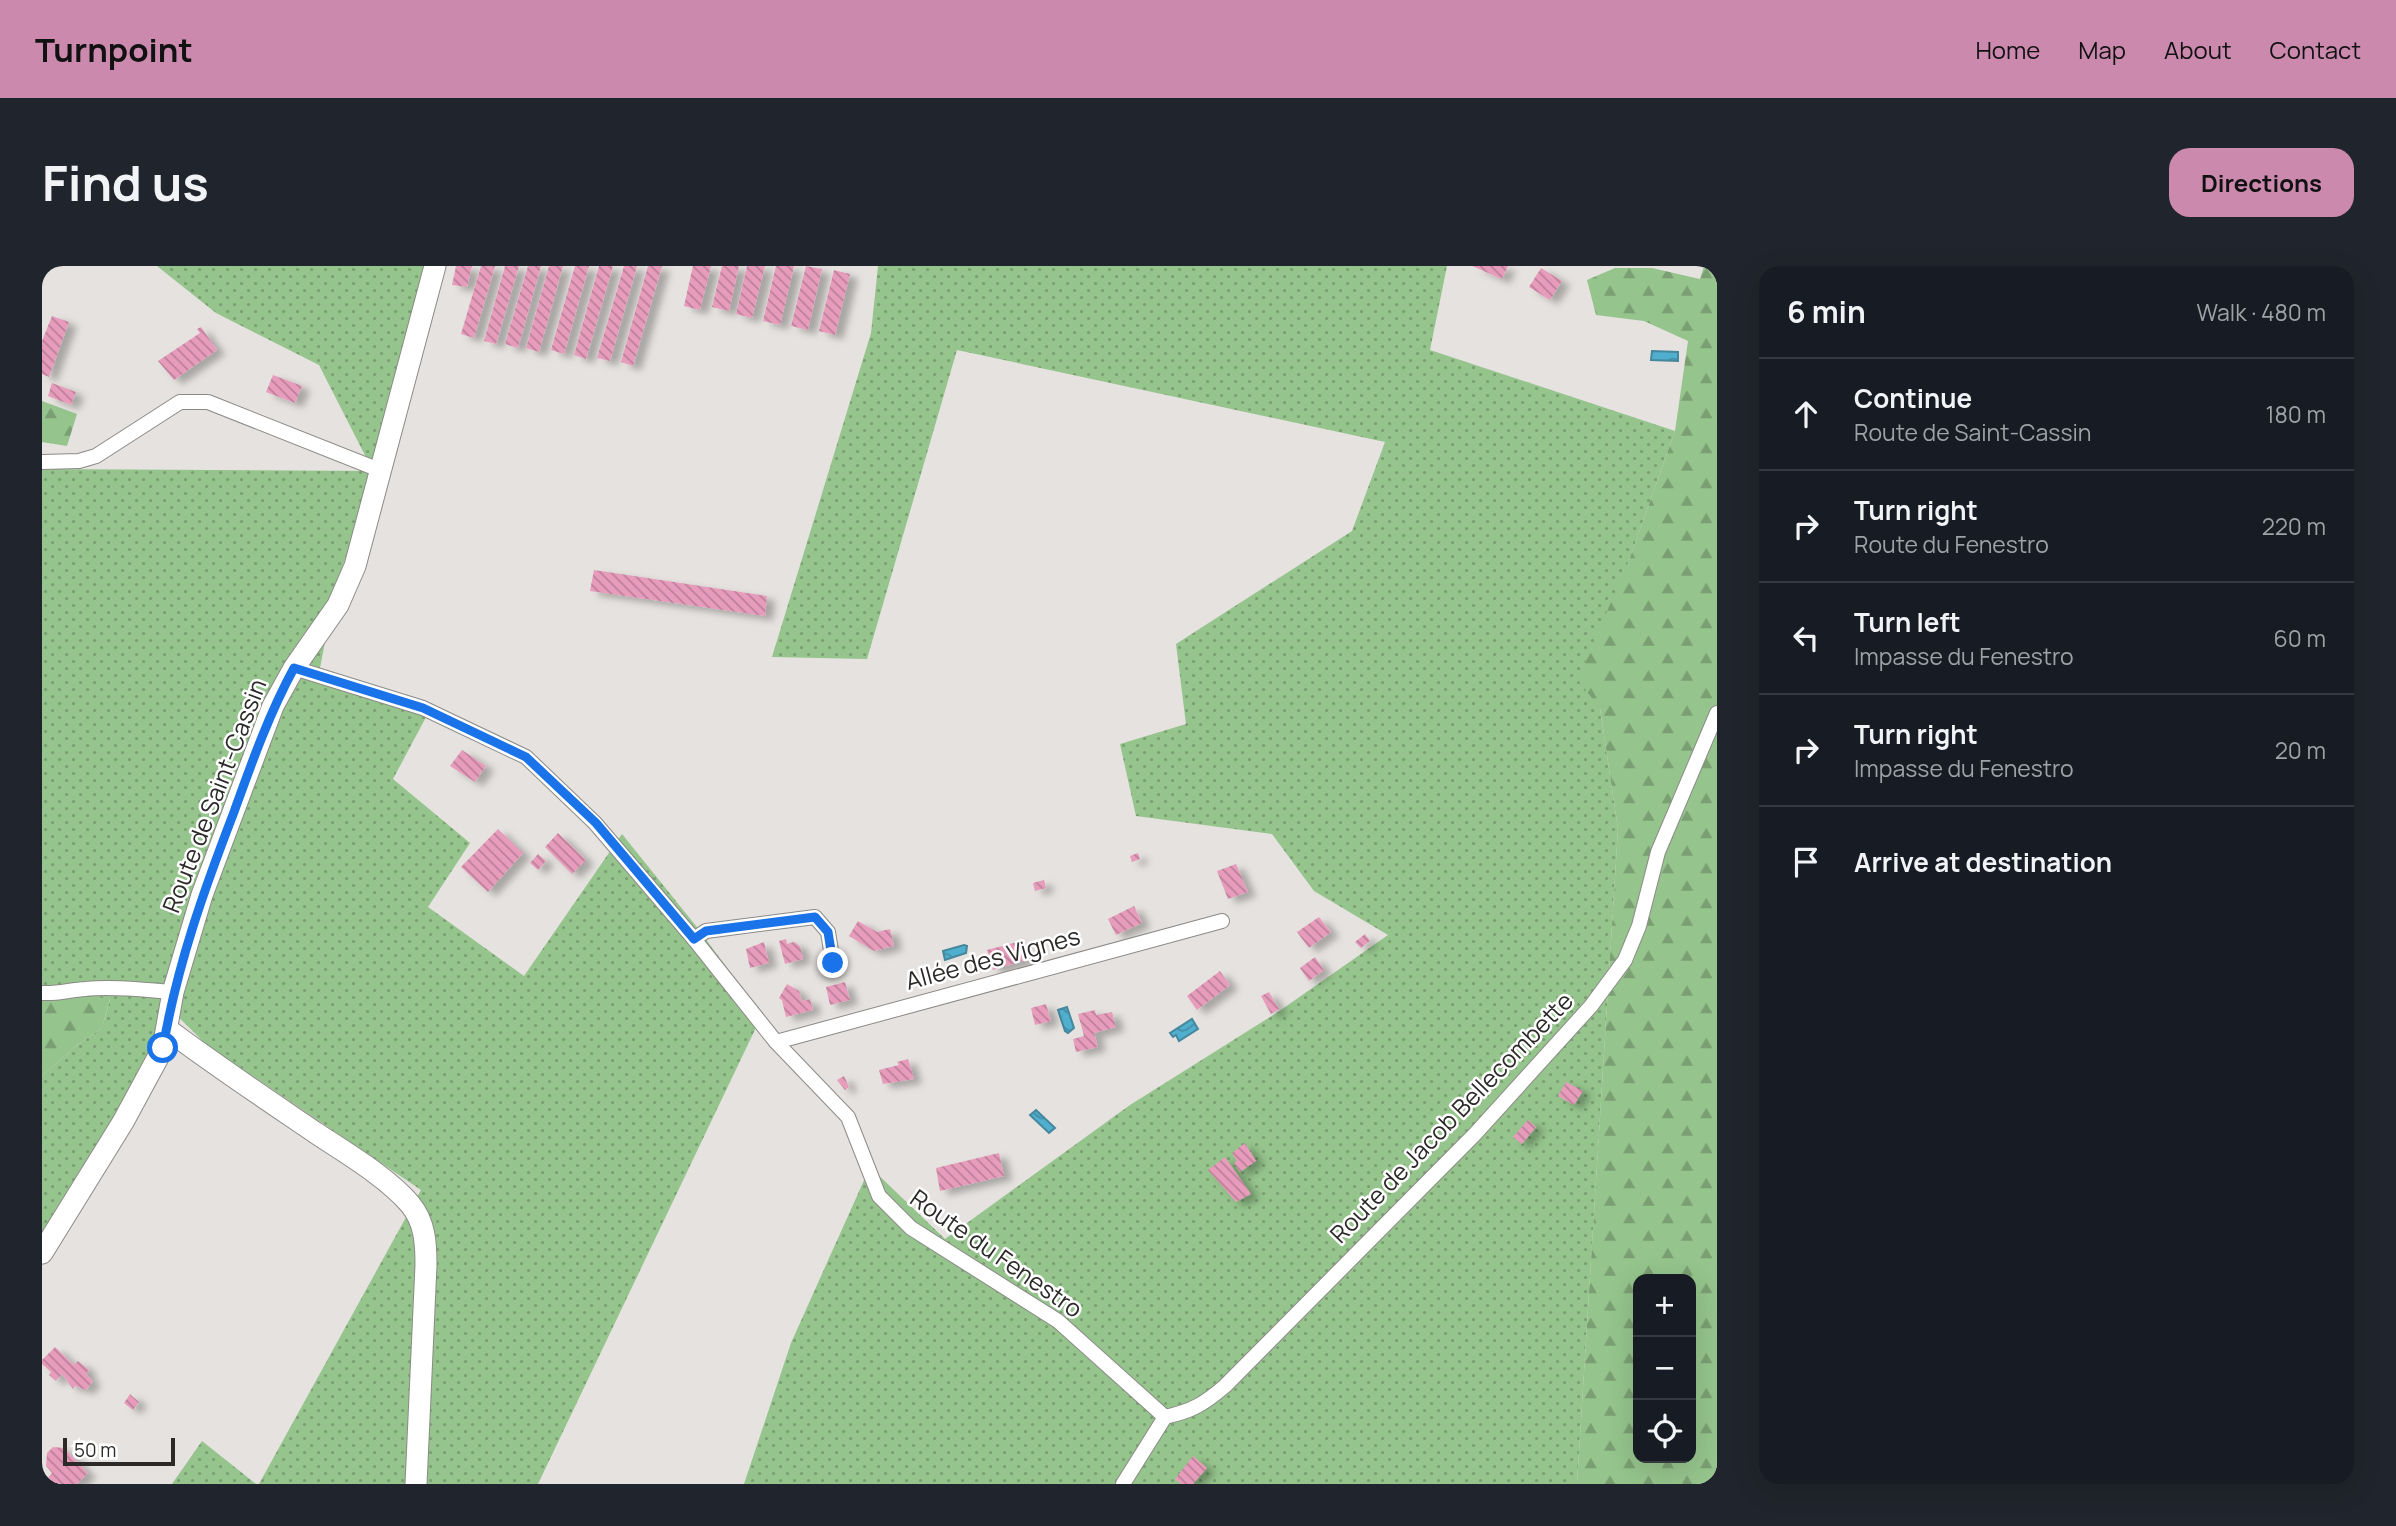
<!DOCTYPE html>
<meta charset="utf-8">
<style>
body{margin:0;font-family:Manrope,sans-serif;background:#20242c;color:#f1f3f6}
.controls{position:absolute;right:21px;bottom:21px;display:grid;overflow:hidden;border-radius:14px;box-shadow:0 7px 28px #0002}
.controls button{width:63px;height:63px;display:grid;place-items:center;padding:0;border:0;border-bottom:2px solid #363941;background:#171b24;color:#f1f3f6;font:35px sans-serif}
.scale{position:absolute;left:21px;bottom:18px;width:112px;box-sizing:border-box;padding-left:7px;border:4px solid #2b2a29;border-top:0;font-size:19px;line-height:24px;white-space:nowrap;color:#2b2a29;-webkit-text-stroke:5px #fff;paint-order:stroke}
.stop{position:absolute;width:21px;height:21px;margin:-16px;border:5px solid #1a73e8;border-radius:50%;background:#fff}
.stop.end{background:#1a73e8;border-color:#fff;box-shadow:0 2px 7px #0008}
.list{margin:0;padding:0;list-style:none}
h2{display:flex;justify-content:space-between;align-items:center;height:91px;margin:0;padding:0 28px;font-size:30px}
h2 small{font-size:23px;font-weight:400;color:#9ea1a6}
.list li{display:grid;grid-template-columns:46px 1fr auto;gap:21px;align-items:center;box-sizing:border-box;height:112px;padding:0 28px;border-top:2px solid #363941}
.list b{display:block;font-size:26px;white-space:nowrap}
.list p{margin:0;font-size:23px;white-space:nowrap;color:#9ea1a6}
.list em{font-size:23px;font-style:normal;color:#9ea1a6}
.icon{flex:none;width:38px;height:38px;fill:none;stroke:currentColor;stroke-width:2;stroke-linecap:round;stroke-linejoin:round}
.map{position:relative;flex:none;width:1675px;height:1218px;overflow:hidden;border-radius:21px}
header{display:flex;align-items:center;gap:42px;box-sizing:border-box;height:98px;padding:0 35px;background:#cb89ae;color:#111}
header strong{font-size:33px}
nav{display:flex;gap:38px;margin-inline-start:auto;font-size:24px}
.intro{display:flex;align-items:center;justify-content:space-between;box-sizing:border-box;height:168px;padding:0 42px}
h1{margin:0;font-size:49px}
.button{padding:18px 32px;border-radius:21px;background:#cb89ae;color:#111;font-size:24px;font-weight:700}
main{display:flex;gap:42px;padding:0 42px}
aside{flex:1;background:#171b24;border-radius:21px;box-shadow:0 7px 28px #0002}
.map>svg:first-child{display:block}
.grass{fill:url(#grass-dots)}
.forest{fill:url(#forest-firs);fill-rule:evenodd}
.water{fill:url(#water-waves);stroke:#45879c;stroke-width:2}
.building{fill:url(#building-back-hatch);filter:url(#shadow)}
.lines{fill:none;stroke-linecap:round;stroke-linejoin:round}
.street-casing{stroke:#8c8a87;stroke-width:16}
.secondary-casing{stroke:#8c8a87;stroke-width:23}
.street{stroke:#fff;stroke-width:14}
.secondary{stroke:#fff;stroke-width:21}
.route{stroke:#1a73e8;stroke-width:9}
.labels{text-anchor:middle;stroke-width:5;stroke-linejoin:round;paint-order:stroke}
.street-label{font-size:24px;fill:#2b2a29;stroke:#fff}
</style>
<header>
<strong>Turnpoint</strong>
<nav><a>Home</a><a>Map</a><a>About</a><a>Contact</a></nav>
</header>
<div class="intro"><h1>Find us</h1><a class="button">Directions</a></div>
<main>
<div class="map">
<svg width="1675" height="1218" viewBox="0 0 1675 1218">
<defs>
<pattern id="grass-dots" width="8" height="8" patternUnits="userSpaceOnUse" patternTransform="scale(1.75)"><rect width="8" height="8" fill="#95c48c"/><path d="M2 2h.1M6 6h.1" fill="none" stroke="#7a9f72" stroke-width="1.8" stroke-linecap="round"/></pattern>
<pattern id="forest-firs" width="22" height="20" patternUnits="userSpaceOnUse" patternTransform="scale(1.75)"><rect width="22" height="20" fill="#95c48c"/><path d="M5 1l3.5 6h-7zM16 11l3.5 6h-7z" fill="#7a9f72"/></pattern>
<pattern id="water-waves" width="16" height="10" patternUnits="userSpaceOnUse" patternTransform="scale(1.75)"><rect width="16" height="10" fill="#50afce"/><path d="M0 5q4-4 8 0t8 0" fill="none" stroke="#438fa7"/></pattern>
<pattern id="building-back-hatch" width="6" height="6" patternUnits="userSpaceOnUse" patternTransform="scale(1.75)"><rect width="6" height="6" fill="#e89cbc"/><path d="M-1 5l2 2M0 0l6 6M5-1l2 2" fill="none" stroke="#bc7f99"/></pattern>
<filter id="shadow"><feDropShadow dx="8" dy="4.5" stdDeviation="3.5" flood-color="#0004"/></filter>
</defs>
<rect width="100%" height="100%" fill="#e5e2df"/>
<!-- grass -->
<g class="grass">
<path d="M115,0H390L331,206L293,324L278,402L391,438L351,513L428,577L386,641L482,710L580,568L654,660L720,749L496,1218H217L379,924L165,779L121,736L107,798L0,967V810L35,779L60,762L68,733L0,729V203L331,205L277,99L174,47Z"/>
<path d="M836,0H1405L1388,84L1633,165L1585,300L1558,442L1576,563L1535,1218H702L749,1077L828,901L903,973L1088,839L1236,746L1346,669L1272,625L1230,568L1094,550L1078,478L1144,458L1134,378L1310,265L1343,176L915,84L825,393L730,391L829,67Z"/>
<path d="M160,1175L214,1218H130Z"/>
</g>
<!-- forest -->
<g class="forest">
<path d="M1662,0H1675V1218H1535L1576,563L1558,442L1535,413L1585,300L1633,165L1646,75L1602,55L1554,49L1545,14L1573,2H1610L1658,13ZM1596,1013H1649V1192H1596Z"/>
<path d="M0,135L35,148L25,180L0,176Z"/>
<path d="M0,729L68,732L60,762L35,779L0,810Z"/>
</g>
<!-- water -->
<g class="water">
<path d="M1610,85L1636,86V95L1609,94Z"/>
<path d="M922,679L925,680L924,687L903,694L901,685Z"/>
<path d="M1025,741L1032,762L1026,767L1023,765L1016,744Z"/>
<path d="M1150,753L1156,763L1137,775L1134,769L1131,771L1128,767Z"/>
<path d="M994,844L1013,862L1007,867L988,849Z"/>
</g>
<!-- building -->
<g class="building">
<path d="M414,0H430L425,21L410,19Z"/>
<path d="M439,0H453L432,72L419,68Z"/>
<path d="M463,0H477L454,78L442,75Z"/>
<path d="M486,0H499L476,82L463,78Z"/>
<path d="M507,0H521L497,86L484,82Z"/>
<path d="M533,0H547L522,88L509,84Z"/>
<path d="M557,0H571L544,93L532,89Z"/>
<path d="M582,0H595L568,95L555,92Z"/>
<path d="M606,0H620L591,100L579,96Z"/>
<path d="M651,0H669L658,44L642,40Z"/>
<path d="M680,0H697L687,45L670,41Z"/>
<path d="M705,0H723L710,52L694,48Z"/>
<path d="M734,0H752L738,59L721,55Z"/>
<path d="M764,0L780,3L766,64L749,60Z"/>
<path d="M1430,0H1466L1460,13Z"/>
<path d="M1499,2L1520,15L1508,34L1487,21Z"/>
<path d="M792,4L808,8L793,69L777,65Z"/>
<path d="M10,50L27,56L7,111L0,108V75Z"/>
<path d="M159,61L175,84L132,114L116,95L158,67L155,63Z"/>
<path d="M231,109L260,120L253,137L224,126Z"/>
<path d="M10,117L34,126L29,139L6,130Z"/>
<path d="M552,304L725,330L723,350L548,325Z"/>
<path d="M420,484L444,500L433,516L408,500Z"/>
<path d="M456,563L481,587L446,626L419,601Z"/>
<path d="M516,567L544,594L530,608L503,581Z"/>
<path d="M1096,587L1098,593L1090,596L1088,590Z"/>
<path d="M496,588L504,595L496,604L488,597Z"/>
<path d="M1194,598L1206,626L1186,633L1175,605Z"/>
<path d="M1002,614L1004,622L993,625L991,617Z"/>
<path d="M1092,640L1100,657L1074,669L1066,653Z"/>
<path d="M1277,651L1289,666L1267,682L1255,666Z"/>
<path d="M816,655L835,666L848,663L852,680L832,685L807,670Z"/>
<path d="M1323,668L1328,675L1319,682L1313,676Z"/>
<path d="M744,673L745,678L752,676L758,680L761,693L743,698L737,675Z"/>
<path d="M979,675L984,694L951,704L945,684Z"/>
<path d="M722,676L727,697L708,702L704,683Z"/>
<path d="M1273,691L1282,704L1267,715L1258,702Z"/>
<path d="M1178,705L1188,719L1155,744L1145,730Z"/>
<path d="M803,716L808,734L788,739L784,721Z"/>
<path d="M745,718L757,725L760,735L768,733L771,744L744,751L740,734L737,732Z"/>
<path d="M1227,726L1237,743L1229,748L1219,730Z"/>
<path d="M1004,738L1009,755L993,759L989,742Z"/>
<path d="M1053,744L1054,749L1070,746L1074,761L1052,767L1056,781L1034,786L1031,773L1042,770L1036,748Z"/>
<path d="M866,793L872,813L841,818L837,804L857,799L855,796Z"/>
<path d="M802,810L807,821L803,824L795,814Z"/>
<path d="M1524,816L1541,825L1532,839L1516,830Z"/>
<path d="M1486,854L1494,861L1480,878L1471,871Z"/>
<path d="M1203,877L1214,895L1198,906L1192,897L1195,895L1190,887Z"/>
<path d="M957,887L962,910L898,925L894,902Z"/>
<path d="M1183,891L1209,928L1194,936L1166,904Z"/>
<path d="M13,1081L32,1099L36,1095L47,1104L44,1108L51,1115L44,1124L33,1120L31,1123L20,1108L14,1115L7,1109L9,1106L0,1098V1094Z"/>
<path d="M88,1128L97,1136L91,1144L82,1137Z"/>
<path d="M11,1181L22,1182L46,1207L35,1218H0L10,1207L4,1200L5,1187Z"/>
<path d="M1151,1190L1165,1202L1151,1218H1139L1133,1213Z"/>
</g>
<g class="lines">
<defs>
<g id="street">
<path d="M0,196L37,195L54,190L138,136H166L340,205"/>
<path d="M252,402L381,442L484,491L553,557L652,673L734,776L806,851L837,930L869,962L1016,1055L1123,1151"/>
<path d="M652,673L664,665L773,651L786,666L791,697"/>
<path d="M0,727C15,728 28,724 43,723C72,720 102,724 131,726"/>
<path d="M734,776L1180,655"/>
<path d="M1081,1218L1123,1151C1150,1145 1162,1138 1183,1120L1433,868L1549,740L1583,694L1597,660L1616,586L1675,447"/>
</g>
<g id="secondary">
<path d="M125,763C173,799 224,833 274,867C304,887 345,911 368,938C383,956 384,977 384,999L374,1218"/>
<path d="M0,987L81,856L121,782L131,726L160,629L231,440L252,402L296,339L313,300L393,0"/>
</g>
</defs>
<!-- street casing -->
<use href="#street" class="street-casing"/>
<!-- secondary casing -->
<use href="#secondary" class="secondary-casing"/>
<!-- street -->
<use href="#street" class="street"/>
<!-- secondary -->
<use href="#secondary" class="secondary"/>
</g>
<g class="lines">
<!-- route -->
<path class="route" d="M121,782C135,699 162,624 192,546C210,496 227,448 252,402L381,442L484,491L554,557L652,673L664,665L773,651L786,666L791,697"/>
</g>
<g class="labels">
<!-- street labels -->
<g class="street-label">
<text transform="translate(173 530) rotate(-69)" y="8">Route de Saint-Cassin</text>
<text transform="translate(951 693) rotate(-15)" y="8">Allée des Vignes</text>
<text transform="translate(1410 852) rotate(-46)" y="8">Route de Jacob Bellecombette</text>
<text transform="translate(954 988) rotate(35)" y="8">Route du Fenestro</text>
</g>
</g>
</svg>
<div class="controls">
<button>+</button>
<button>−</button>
<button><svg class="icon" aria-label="locate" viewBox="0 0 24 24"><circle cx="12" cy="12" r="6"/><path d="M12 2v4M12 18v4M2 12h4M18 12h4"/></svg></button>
</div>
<div class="scale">50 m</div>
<div class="stop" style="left:121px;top:782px"></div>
<div class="stop end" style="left:791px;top:697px"></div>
</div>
<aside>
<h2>6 min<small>Walk · 480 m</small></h2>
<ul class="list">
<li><svg class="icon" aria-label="ahead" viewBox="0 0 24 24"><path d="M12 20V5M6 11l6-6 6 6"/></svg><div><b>Continue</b><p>Route de Saint-Cassin</p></div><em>180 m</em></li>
<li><svg class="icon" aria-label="right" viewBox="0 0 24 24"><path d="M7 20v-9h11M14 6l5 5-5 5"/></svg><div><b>Turn right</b><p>Route du Fenestro</p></div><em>220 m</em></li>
<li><svg class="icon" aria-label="left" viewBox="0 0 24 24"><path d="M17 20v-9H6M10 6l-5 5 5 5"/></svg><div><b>Turn left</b><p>Impasse du Fenestro</p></div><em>60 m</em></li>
<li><svg class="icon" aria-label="right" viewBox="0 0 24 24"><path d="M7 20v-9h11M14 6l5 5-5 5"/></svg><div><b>Turn right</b><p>Impasse du Fenestro</p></div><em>20 m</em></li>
<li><svg class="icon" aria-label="arrive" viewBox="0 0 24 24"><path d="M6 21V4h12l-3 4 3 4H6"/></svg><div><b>Arrive at destination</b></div></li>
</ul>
</aside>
</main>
